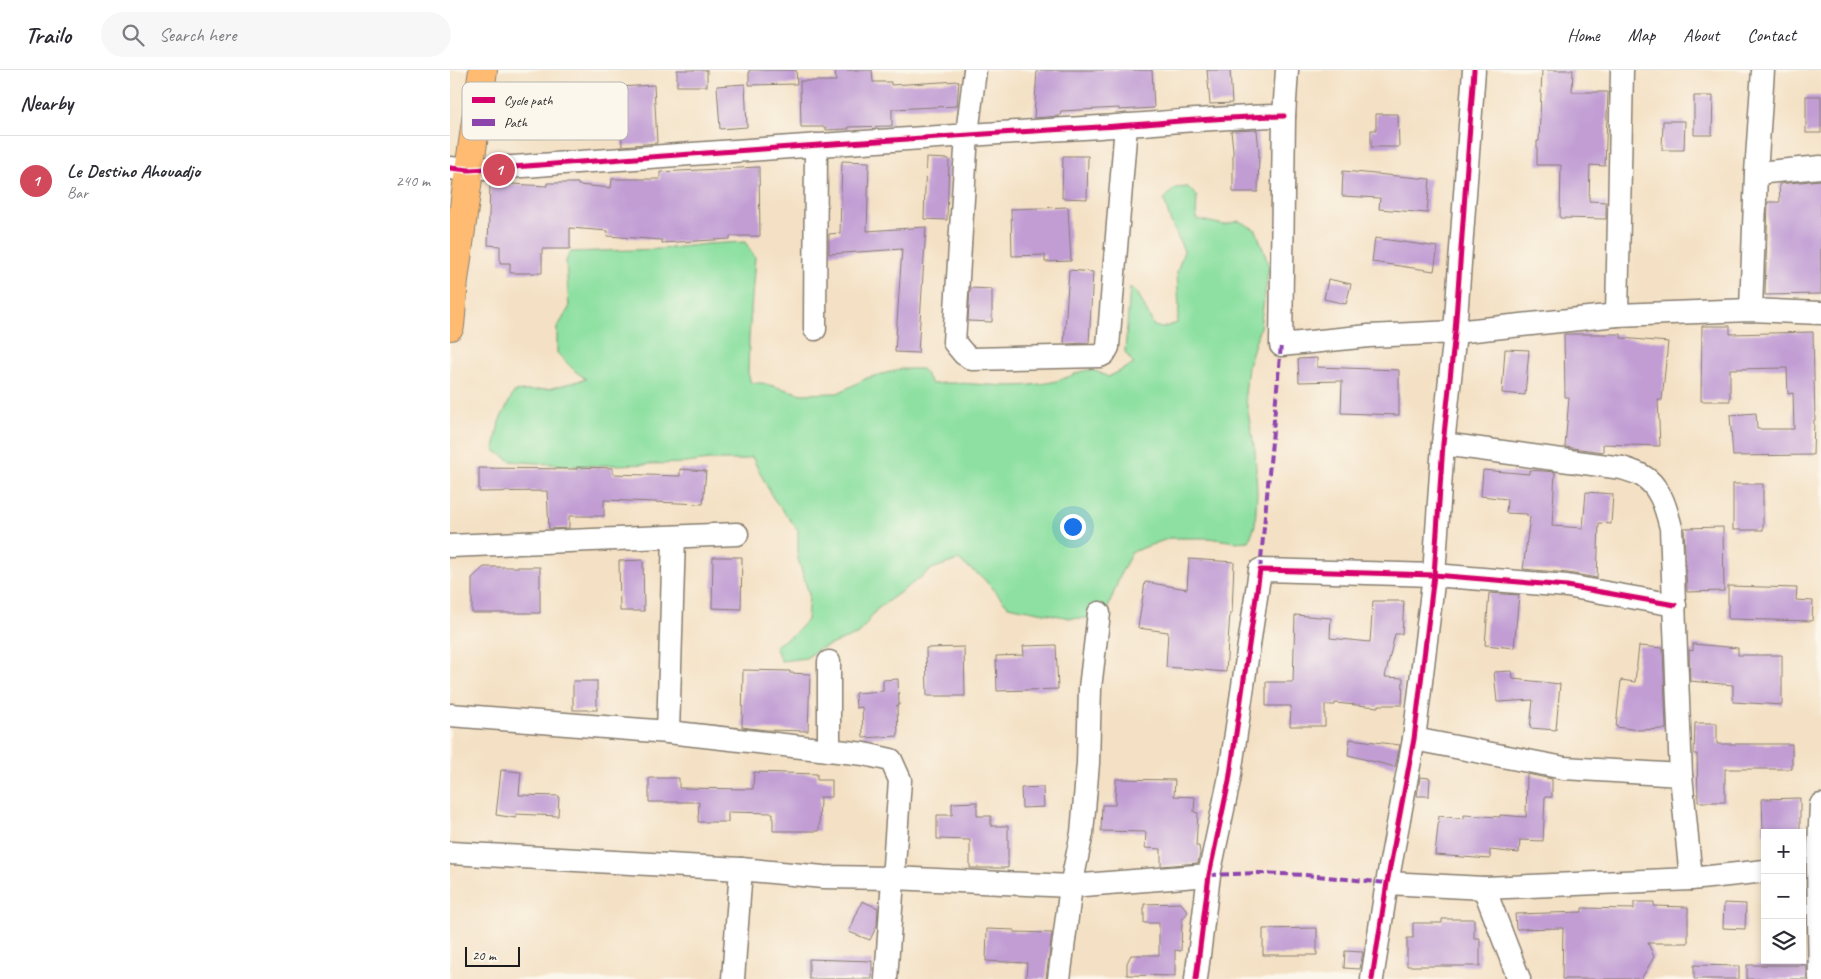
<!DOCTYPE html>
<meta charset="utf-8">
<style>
body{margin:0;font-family:Caveat,sans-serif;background:#f7f7f7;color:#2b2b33}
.controls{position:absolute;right:15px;bottom:15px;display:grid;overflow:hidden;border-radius:0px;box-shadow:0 2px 8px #0003}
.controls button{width:45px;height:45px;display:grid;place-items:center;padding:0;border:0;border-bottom:1px solid #e1e1e2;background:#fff;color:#2b2b33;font:25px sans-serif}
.scale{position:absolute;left:15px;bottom:12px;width:55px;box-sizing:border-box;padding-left:5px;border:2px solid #1c1c1c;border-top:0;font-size:14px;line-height:18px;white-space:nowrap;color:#1c1c1c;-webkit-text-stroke:4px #fbf7ec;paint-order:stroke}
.you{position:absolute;left:622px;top:456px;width:18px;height:18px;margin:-12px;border:4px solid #fff;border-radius:50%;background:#1a73e8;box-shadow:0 0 0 8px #1a73e833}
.badge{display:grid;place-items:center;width:32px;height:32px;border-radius:50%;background:#d1495b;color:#fff;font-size:16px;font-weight:700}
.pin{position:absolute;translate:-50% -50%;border:2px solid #fff;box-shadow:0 1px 5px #0006}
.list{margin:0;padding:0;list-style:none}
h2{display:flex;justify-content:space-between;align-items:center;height:65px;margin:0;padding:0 20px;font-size:21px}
h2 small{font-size:16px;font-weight:400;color:#7c7c81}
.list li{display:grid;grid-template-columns:32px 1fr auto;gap:15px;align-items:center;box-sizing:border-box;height:90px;padding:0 20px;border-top:1px solid #e1e1e2}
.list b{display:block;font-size:19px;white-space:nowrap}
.list p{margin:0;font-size:16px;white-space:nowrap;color:#7c7c81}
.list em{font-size:16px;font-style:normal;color:#7c7c81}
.icon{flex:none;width:28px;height:28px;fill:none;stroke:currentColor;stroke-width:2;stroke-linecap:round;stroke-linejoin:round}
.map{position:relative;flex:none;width:1371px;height:909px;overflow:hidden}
header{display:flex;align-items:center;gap:30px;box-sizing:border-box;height:70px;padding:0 25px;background:#fff;border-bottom:1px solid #e1e1e2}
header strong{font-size:24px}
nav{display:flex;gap:28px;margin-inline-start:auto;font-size:18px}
.search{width:350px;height:45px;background:#f7f7f7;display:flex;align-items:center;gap:12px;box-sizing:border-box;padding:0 18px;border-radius:28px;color:#7c7c81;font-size:19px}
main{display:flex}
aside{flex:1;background:#fff}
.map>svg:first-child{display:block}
.green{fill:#8de0a1;stroke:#547e5e}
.building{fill:#c19dd4}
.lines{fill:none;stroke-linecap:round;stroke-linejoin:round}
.minor-casing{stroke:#887e70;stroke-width:25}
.major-casing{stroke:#887e70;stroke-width:30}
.minor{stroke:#fff;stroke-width:22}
.major{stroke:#febb71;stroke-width:28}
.quiet{stroke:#8e44ad;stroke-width:4;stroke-dasharray:8 4;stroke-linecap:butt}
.cycleway-casing{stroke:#fbf7ec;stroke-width:8}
.cycleway{stroke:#d6006c;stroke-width:5}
.key{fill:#fbf7ec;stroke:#b8b5ae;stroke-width:1}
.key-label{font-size:14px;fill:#1c1c1c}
</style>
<header>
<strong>Trailo</strong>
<div class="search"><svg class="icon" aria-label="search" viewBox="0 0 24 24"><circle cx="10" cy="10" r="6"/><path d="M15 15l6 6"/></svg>Search here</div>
<nav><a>Home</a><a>Map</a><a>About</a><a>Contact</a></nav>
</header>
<main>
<aside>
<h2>Nearby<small></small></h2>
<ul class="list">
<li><span class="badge">1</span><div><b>Le Destino Ahouadjo</b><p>Bar</p></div><em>240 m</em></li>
</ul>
</aside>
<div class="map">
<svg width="1371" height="909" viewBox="0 0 1371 909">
<rect width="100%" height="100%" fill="#fbf7ec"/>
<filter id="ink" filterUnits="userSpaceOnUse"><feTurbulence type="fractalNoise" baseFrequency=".02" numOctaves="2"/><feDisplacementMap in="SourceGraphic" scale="10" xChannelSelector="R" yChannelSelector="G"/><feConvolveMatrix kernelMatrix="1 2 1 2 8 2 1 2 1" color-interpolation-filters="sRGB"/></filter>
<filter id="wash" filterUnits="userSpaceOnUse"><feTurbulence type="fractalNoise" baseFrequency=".0096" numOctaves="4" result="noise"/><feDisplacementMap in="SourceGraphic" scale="20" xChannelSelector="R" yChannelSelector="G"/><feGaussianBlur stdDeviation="1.12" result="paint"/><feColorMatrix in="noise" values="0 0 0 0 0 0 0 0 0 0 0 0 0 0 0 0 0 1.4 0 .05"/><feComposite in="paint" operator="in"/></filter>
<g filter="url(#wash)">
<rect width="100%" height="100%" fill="#f4e1c5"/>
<!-- green -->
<path class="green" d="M738,117L747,126L746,149L774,155L789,151L806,160L819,196L810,257L798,296L795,325L805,381L807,422L805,455L799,471L787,472L758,468H720L682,482L671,503L654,549L620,548L558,536L532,507L508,490L482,499L426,540L409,564L369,579L356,588L331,591L325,576L344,564L357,550L359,524L348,489V460L323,428L302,387L292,390H259L237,393L127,396L61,391L44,380L49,352L64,322L98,319L136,309L125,301L107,283V258L119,238L116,191L120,182L212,179L257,174L295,172L305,187L299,267L298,303L301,313H312L352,324L388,323L417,308L452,299H472L482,314C517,310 553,320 589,314C597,313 605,312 612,309C634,302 635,294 658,307L684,294L675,282L680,217L688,224L704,256L712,258L727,253L729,239L727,202L734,181L720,150L714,129L725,118Z"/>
<g id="blocks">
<!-- building -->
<g class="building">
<rect x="227" y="0" width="30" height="16"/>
<path d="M299,0H346L347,14L299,15Z"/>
<path d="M385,0H422L423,12H441V15L509,11L507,36L442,39V56L398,57L399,59L376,60V57H351L350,11H386Z"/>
<path d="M587,0H702L704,38L669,40V38L611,41L610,46L584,48Z"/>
<path d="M757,0H780L782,33L760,34Z"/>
<path d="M1092,0H1123L1122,22H1158L1155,96L1140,95L1139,131L1156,132V149L1110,148L1111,95H1087V71H1089Z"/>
<path d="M295,14L297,57L270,59L267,16Z"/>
<path d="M204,15L207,73L172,76L168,17Z"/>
<path d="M1244,26H1263L1262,65H1244Z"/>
<rect x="1356" y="26" width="15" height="37"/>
<path d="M926,44H948L949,77H921V60H926Z"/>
<path d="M1213,51H1235L1234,80H1212Z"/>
<path d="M807,60L809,82L808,122H783V79L781,61Z"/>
<path d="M613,86H638L637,129L612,128Z"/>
<path d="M476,88L499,89L497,150L474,149Z"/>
<path d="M392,91L419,92L417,161L476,157L468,283L445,282L452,179L379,184V164L390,163Z"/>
<path d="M309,97L310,166H280V169L212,173V170L157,166L158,161L120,158V179H92V203H60V193H50V176L38,175L40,115H61V114L97,116V113H128V115L161,118L162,109H210V102Z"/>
<path d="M893,101L980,109L977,143L929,139L930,128L892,126Z"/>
<path d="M1371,110V224L1315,225L1318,132H1330L1329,114Z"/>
<path d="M618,137L621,191L595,192V185L562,186L561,139Z"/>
<path d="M925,168L988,177L984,201L922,192Z"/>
<path d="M619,200L643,202L639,273L614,274Z"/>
<path d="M878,209L901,214L896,234L874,229Z"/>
<path d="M520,218L542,219V252L518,251Z"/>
<path d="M1252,256H1280V264L1363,262L1365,350H1364L1363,385L1283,386L1280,345L1306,343L1307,359H1344L1343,323L1338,324L1337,298L1280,299V331H1251Z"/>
<path d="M1114,264H1171V268L1218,272L1212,330H1208L1210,376L1153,374V382L1115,377L1119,327H1115Z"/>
<path d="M1055,279L1079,280L1075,325L1052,323Z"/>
<path d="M867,288V297L949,300V345L891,343L892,311L849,312L848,289Z"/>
<path d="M127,397L163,398V404L230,406V399L256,401L253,434L154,430V446H119V458L99,459L97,421L29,422V398L127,399Z"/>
<path d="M1033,400L1079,404V400L1105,402L1102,456L1133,458L1136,422L1163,424L1161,454L1149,453L1147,508L1118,503L1073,499L1080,447L1077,446V444L1056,443L1057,429L1031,426Z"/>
<rect x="1283" y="414" width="30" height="46"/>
<path d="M1273,457L1274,521L1237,522L1234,458Z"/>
<path d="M263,487H292L291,539L262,538Z"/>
<path d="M739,489L784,492L782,543H780L776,602L716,597L718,562L688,558L695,512L737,519Z"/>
<path d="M193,490L194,541H170L169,491Z"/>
<path d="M34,497H90V543H22V508Z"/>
<path d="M1278,516L1347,518L1346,530L1363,531L1362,551L1278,549Z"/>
<path d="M1039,523L1069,525L1064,578L1035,575Z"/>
<path d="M923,531H954L952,564H945L935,607L953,608L952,635H928V637L885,633V635H875V656H840L841,636H816V612H843L845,545L881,548L880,568L920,572Z"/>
<path d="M1243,574L1288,578V585H1332V635L1283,632V615L1240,611L1239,580L1243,581Z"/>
<path d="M606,575L608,619L547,621L546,586L574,585L573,576Z"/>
<path d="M1189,576L1213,578L1216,659L1188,660L1166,657L1171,610L1185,612Z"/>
<path d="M514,577L515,626H477L476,578Z"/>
<path d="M293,600L340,601V603L360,604L358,661L316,660L292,657Z"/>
<path d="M1062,601L1063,609L1110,614L1106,660L1080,658L1083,630L1047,632L1044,602Z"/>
<path d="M448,609L449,635H447L448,666L413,668L412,637L406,638L405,623L433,621V610Z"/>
<rect x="123" y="611" width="24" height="29"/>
<path d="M1245,653H1267V674H1342V699H1275V732H1248L1247,684H1244Z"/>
<path d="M900,669L950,675L945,697L898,685Z"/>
<path d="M51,700L71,702L69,725L109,726L108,746L66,744V748L46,745Z"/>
<path d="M304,702L367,704V710H382V727H370L369,761H323V743L278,742V752H248L249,732H199V708H229V718L303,719Z"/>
<path d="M1077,704L1102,709V727H1095L1093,771L1070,770L1069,783L1040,780V789L985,785L989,746L1014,749V745L1050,747V745L1076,747Z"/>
<path d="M970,707L980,708L979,726H967Z"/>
<path d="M666,709L725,710L724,726L745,727L744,742L748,743L746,776H749L750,783L748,793L711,796V779L695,778L696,762L651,761L652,735H665Z"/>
<path d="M593,717L594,737L572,738L571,718Z"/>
<path d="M1350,728V763H1313L1312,729Z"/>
<path d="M527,732V746H541V756H558V798H520V770L487,769V745H502V733Z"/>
<path d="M412,831L428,838L427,855L420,870L399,862Z"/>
<path d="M1184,832H1204V836L1238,837V873H1198L1204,887L1191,909H1112L1113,858L1066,859L1065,844L1132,842V838L1184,839Z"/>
<path d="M731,833L738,842L732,850L731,881L725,880V906L677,905V893L681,885H709V853H694V834Z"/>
<path d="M1274,833L1296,834L1295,859L1273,858Z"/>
<path d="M992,849H1024V868H1030V896H957V868H963V853H992Z"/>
<path d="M867,858V885H813V859Z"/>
<path d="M537,859L564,860V862L602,863L596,909H576L577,893L536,891Z"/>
<path d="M895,881L913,882L910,899L894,898Z"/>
<path d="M359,889L422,891V909H359Z"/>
<path d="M1244,895L1289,896V909H1244Z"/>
<rect x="1297" y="895" width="60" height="14"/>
</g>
</g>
</g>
<g filter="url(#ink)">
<use href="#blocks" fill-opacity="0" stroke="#887e70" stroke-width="1"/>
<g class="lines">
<defs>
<g id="minor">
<path d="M525,0L517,64L504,272L514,284L522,289L650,286L654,284L658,277L676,55"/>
<path d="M837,0L834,46L831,275L919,266L1005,262L1167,245L1301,240L1371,243"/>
<path d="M0,98L19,100C230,85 440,69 650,57C712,53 773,47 834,46"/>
<path d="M1306,103L1371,97"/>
<path d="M1301,240L1306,103L1313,0"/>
<path d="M1167,245L1172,0"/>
<path d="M365,259L366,75"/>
<path d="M993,374L1172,398C1178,400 1185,402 1191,405C1210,415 1216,438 1221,458L1231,705L1241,809"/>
<path d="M0,476L287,464"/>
<path d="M379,592V680"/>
<path d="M0,645L218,662L414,684L441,690L450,710L436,909"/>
<path d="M218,662L224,467"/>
<path d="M964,669L1114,698L1231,705"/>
<path d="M0,783L291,799L373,807L443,808L621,816L759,805"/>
<path d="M937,813L1034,818L1241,809L1315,801"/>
<path d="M1034,818L1069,909"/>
<path d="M283,909L291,799"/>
<path d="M609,909L621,816L632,763L638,693L640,618L649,543"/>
<path d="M746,909L759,805L779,711L810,500L984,505L1117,516L1225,535"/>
<path d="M922,909L937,813L964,669L984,505L993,374L1005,262L1024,0"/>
<path d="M1370,909L1368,795L1371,735"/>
</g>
<path id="major" d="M0,256L4,210L33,0"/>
</defs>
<!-- minor casing -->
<use href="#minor" class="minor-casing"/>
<!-- major casing -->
<use href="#major" class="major-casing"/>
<!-- minor -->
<use href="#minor" class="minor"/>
<!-- major -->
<use href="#major" class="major"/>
<!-- quiet -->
<g class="quiet">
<path d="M810,500L831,275"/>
<path d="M759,805L810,803L856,805L937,813"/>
</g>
<defs>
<g id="cycleway">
<path d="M0,98L19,100C230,85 440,69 650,57C712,53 773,47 834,46"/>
<path d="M746,909L759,805L779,711L810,500L984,505L1117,516L1225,535"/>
<path d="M922,909L937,813L964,669L984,505L993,374L1005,262L1024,0"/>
</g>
</defs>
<!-- cycleway casing -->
<use href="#cycleway" class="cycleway-casing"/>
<!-- cycleway -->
<use href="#cycleway" class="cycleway"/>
</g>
</g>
<!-- legend -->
<rect x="12" y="12" width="166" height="58" rx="8" class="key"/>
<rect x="22" y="27" width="23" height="6" fill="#d6006c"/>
<rect x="22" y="49" width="23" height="7" fill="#8e44ad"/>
<g class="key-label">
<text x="54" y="35">Cycle path</text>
<text x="54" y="57">Path</text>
</g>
</svg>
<div class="controls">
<button>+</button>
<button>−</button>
<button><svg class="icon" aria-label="layers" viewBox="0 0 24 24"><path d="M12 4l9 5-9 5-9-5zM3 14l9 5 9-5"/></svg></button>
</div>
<div class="scale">20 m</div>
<div class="you"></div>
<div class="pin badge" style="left:49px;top:100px">1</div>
</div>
</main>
